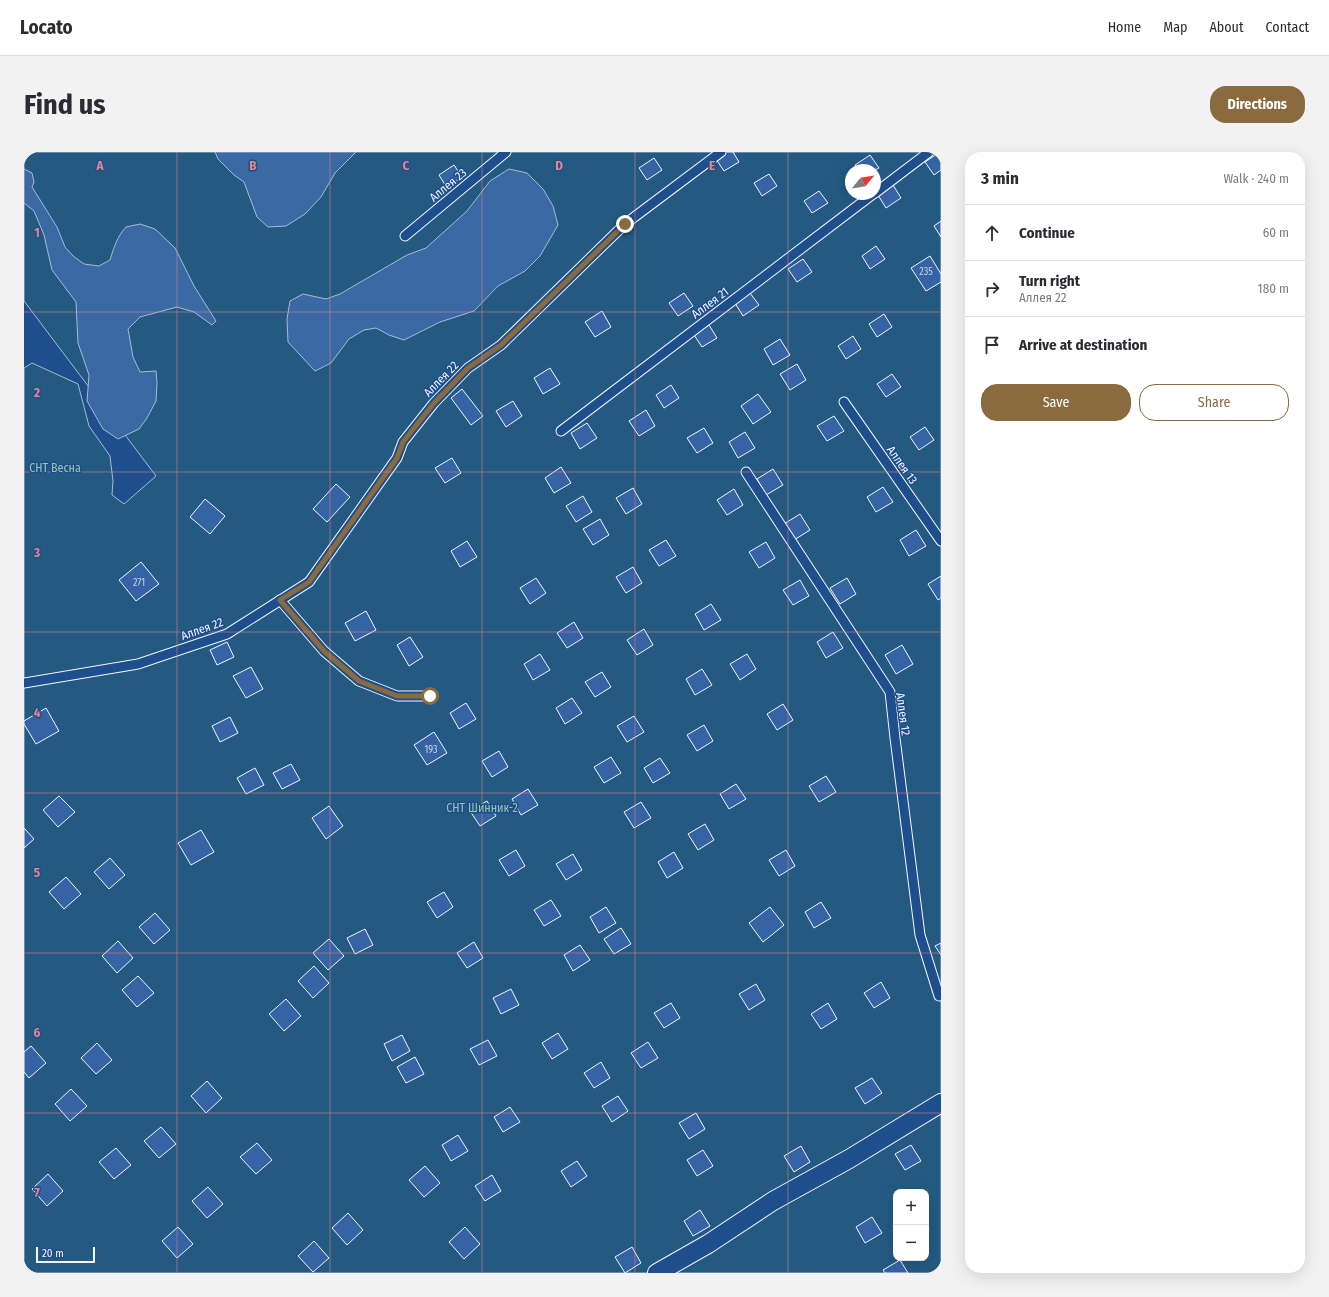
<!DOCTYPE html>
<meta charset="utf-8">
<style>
body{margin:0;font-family:"Fira Sans Condensed",sans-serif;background:#f2f2f3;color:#2b2b33}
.controls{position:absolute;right:12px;bottom:12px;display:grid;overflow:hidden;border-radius:8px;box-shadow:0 4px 16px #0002}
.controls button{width:36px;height:36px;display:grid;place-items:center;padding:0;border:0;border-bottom:1px solid #e1e1e2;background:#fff;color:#2b2b33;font:20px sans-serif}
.compass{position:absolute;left:821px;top:12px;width:36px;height:36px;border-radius:50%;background:#fff;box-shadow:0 4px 16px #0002;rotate:60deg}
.scale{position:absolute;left:12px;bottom:10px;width:59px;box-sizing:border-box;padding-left:4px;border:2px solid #f2f6ff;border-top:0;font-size:11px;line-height:14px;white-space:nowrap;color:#f2f6ff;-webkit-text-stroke:3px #1f4e8c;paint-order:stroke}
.stop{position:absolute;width:12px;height:12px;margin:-9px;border:3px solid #8a6a3f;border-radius:50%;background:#fff}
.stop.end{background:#8a6a3f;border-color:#fff;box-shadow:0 1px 4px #0008}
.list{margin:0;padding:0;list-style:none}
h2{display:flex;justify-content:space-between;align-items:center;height:52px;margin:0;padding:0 16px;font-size:17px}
h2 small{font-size:13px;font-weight:400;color:#7c7c81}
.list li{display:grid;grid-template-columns:26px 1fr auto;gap:12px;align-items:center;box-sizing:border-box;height:56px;padding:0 16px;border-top:1px solid #e1e1e2}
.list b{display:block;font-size:15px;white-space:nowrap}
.list p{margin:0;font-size:13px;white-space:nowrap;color:#7c7c81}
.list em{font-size:13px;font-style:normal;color:#7c7c81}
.actions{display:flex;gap:8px;padding:12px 16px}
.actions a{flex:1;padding:9px 0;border:1px solid #8a6a3f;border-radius:16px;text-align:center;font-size:14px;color:#8a6a3f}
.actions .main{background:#8a6a3f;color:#fff}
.icon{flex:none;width:22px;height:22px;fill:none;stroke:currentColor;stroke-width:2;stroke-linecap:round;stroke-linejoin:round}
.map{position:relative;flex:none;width:917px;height:1121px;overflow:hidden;border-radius:16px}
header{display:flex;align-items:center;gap:24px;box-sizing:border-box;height:56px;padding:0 20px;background:#fff;border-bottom:1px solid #e1e1e2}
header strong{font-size:19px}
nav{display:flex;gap:22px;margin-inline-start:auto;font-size:14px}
.intro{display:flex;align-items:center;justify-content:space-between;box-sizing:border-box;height:96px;padding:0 24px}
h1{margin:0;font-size:28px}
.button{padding:10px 18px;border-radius:16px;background:#8a6a3f;color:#fff;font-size:14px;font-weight:700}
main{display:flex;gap:24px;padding:0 24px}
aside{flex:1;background:#fff;border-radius:16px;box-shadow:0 4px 16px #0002}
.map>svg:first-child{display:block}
.green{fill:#245a82;stroke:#a8bbd7;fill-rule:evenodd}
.water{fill:#3b69a3;stroke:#a8bbd7}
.building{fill:#3563a3;stroke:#f2f6ff}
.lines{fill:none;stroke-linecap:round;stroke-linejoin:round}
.service-casing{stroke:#f2f6ff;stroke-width:11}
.minor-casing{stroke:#f2f6ff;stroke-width:20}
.service{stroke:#1f4e8c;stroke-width:9}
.minor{stroke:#1f4e8c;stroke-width:18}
.route{stroke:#8a6a3f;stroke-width:5}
.grid{fill:none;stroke:#e38589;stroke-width:1;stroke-opacity:0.55}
.labels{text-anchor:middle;stroke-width:3;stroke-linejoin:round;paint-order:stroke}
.number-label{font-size:10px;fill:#c3d1e8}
.street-label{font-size:12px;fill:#f2f6ff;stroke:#1f4e8c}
.park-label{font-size:12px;fill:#97c8a6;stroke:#1f4e8c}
.grid-label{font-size:13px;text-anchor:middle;font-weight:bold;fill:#e38589;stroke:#1f4e8c;stroke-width:3;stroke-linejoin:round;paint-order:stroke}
</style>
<header>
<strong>Locato</strong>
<nav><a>Home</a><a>Map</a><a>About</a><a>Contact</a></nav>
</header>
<div class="intro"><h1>Find us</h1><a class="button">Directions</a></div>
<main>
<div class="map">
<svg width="917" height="1121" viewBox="0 0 917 1121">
<rect width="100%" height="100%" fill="#1f4e8c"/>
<!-- green -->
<path class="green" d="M0,0H917V1121H0V216L8,211L54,232L65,274L86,304L89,329L88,343L100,352L132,324L0,149ZM827,18H851V42H827ZM872,1040H902V1106H872Z"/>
<!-- water -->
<g class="water">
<path d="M191,0H332L311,21L297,45L281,62L262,74L244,75L233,65L220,30L210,23L194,7Z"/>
<path d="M0,17L8,21L10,30L8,35L33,75L41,95L49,104L60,112L75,114L86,108C90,95 93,85 102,75L116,72L131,77L151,96L170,134L192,169L188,173L170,160L153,155L116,165L104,177L109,205L116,220L132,219L133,231L132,249L123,266L115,277L94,287L79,277L63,249L65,223L54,191L52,150L28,118L20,83L10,59L0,51Z"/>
<path d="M485,17L503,21L519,37L529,54L534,73L516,104L501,119L474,134L450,159L416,170L380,188L365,183L352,176L340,178L325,187L307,211L291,219L264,190L263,167L266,149L279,142L302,147L316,142L383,103L402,96L443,59L466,29Z"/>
</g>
<!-- building -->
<g class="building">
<path d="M702,0H709L715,10L700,19L692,7Z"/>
<path d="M916,0L917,18L910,23L901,10Z"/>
<path d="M846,3L855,16L851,18H834L831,13Z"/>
<path d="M630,6L638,18L623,28L615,16Z"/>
<path d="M430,13L438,25L423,36L415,23Z"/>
<path d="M745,22L753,34L738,44L730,31Z"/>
<path d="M869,33L877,46L862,56L854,43Z"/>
<path d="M795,39L804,51L788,61L780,49Z"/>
<path d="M917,69V85L910,74Z"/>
<path d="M852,94L861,107L846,117L838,104Z"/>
<path d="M906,104L917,122V130L902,139L887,116Z"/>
<path d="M779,107L788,120L773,130L764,117Z"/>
<path d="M660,141L669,154L654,164L645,151Z"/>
<path d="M726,141L735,153L719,164L711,151Z"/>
<path d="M578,159L587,175L571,185L561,170Z"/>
<path d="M860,162L868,175L853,185L845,172Z"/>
<path d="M685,173L693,186L678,195L670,183Z"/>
<path d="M829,184L837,197L822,207L814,194Z"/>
<path d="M756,187L766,203L749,213L740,197Z"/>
<path d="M773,212L782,228L766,238L756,222Z"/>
<path d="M526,216L536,232L519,242L510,226Z"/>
<path d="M868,222L877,235L862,245L853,232Z"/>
<path d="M647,233L655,246L640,256L632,243Z"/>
<path d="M438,237L459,264L447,273L427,246Z"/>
<path d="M734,242L747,260L729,272L717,254Z"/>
<path d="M489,249L498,264L482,275L472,259Z"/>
<path d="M622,258L631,274L615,284L605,269Z"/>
<path d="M810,264L820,279L803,289L793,274Z"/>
<path d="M563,271L573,286L556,297L547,281Z"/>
<path d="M901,275L910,288L895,298L886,285Z"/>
<path d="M680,276L689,291L673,301L663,286Z"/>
<path d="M721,280L731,296L714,306L705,290Z"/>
<path d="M428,306L437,321L421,331L411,316Z"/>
<path d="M537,315L547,331L530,341L521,326Z"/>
<path d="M749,317L759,333L742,343L733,327Z"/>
<path d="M312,332L326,345L303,370L289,357Z"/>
<path d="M859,335L869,350L852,360L843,345Z"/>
<path d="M609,336L618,352L602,362L592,346Z"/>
<path d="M710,337L719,353L703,363L693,348Z"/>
<path d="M559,344L568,360L552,370L542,354Z"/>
<path d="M181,347L201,364L186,382L166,365Z"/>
<path d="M776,362L786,378L770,388L760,372Z"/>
<path d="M576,367L585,383L569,393L559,377Z"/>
<path d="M892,378L902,394L885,404L876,388Z"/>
<path d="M642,388L652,404L635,414L625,398Z"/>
<path d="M443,389L453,405L436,415L427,399Z"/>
<path d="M742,390L751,406L735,416L725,400Z"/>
<path d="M117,410L135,432L112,449L95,428Z"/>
<path d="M609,415L618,431L602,441L592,425Z"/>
<path d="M917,424V446L914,448L904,432Z"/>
<path d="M512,426L522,441L506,452L496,436Z"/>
<path d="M823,426L832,442L816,452L806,436Z"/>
<path d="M776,428L785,444L769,453L759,438Z"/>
<path d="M687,452L697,468L680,478L671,462Z"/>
<path d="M342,459L352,478L331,489L321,471Z"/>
<path d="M550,470L559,486L543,496L533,481Z"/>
<path d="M620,477L629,493L613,503L603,488Z"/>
<path d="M809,480L819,496L802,506L793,490Z"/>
<path d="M386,485L399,505L385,514L373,493Z"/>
<path d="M203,490L210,505L193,513L186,498Z"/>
<path d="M878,493L889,512L872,522L861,503Z"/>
<path d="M516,502L526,518L509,528L500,512Z"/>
<path d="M723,502L732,517L716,528L706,512Z"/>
<path d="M227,515L239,537L222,546L209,524Z"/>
<path d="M678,517L688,533L671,543L662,527Z"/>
<path d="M578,520L587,535L571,545L561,530Z"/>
<path d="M548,546L558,561L541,572L532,556Z"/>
<path d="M442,551L452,567L435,577L426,561Z"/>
<path d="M759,552L769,568L753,578L743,562Z"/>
<path d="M22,556L35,579L12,592L0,572V569Z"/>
<path d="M610,564L620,580L603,590L593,574Z"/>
<path d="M206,565L214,581L196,590L188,574Z"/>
<path d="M680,573L689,589L673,599L663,583Z"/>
<path d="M410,580L423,601L403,613L390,593Z"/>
<path d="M475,599L484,615L468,625L458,609Z"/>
<path d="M587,605L597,621L580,631L570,615Z"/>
<path d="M636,606L646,621L629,631L620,616Z"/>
<path d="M267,612L276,628L258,637L249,621Z"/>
<path d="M231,616L240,633L222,642L213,626Z"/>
<path d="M802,624L812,640L795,650L785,634Z"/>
<path d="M712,632L722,647L705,657L696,642Z"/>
<path d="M504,637L514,653L497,663L488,647Z"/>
<path d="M35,644L51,660L34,675L19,658Z"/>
<path d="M463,649L472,664L456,674L446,659Z"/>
<path d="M617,650L627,666L610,676L600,660Z"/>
<path d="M305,654L319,674L302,687L288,666Z"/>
<path d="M681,672L690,688L674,698L664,682Z"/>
<path d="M0,676L10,687L0,696Z"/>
<path d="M177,678L190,700L167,713L154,691Z"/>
<path d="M492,698L501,714L485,724L475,708Z"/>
<path d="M762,698L771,714L755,724L745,708Z"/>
<path d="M650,700L659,716L643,726L634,710Z"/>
<path d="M549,702L558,718L542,728L532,712Z"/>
<path d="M86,706L101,723L85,737L70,720Z"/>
<path d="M42,725L57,742L40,757L25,740Z"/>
<path d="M420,740L429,755L413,766L403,750Z"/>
<path d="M527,748L537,764L520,774L510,758Z"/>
<path d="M797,750L807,766L790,776L781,760Z"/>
<path d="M582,755L592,771L575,781L566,765Z"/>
<path d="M746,755L760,773L739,790L725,771Z"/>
<path d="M131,761L146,778L130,792L115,775Z"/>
<path d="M597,776L607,792L590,802L580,787Z"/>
<path d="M341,777L349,793L331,802L323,786Z"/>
<path d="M305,787L320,804L304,818L289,801Z"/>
<path d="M94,789L109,806L93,821L78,804Z"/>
<path d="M450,790L459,806L443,816L433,801Z"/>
<path d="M917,791V803L911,794Z"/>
<path d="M556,793L566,808L549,819L540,803Z"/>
<path d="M290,814L305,831L289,846L274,829Z"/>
<path d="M114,824L130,841L113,855L98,838Z"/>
<path d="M857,830L866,846L850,856L840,841Z"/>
<path d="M732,832L741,848L725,858L715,842Z"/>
<path d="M487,837L495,853L477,862L469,846Z"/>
<path d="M262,847L277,864L260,879L245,862Z"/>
<path d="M647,851L656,866L640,876L630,861Z"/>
<path d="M804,851L813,867L797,877L787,862Z"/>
<path d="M534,881L544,897L528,907L518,891Z"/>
<path d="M378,883L386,899L368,909L360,892Z"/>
<path d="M464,888L473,904L455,913L446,897Z"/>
<path d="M624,890L634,906L617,916L607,901Z"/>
<path d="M73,891L88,908L72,922L57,906Z"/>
<path d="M7,894L22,911L5,926L0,920V900Z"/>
<path d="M391,905L400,922L382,931L373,915Z"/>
<path d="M577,910L586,926L570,936L560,921Z"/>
<path d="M848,926L858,941L841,952L831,936Z"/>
<path d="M183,929L198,946L182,961L167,944Z"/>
<path d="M47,937L63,954L46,969L31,952Z"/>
<path d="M594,944L604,959L588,970L578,954Z"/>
<path d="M486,955L496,970L479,980L470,965Z"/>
<path d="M672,961L681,977L665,987L655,971Z"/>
<path d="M137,975L152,992L135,1006L120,989Z"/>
<path d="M434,983L444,999L427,1009L418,993Z"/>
<path d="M233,991L248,1008L232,1022L216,1005Z"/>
<path d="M887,993L897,1009L881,1018L871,1002Z"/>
<path d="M777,994L786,1010L770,1020L760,1004Z"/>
<path d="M92,996L107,1013L90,1027L75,1010Z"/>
<path d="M679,998L689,1014L673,1024L663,1008Z"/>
<path d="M553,1009L563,1024L547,1035L537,1019Z"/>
<path d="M401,1014L416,1031L400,1045L385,1028Z"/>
<path d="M24,1022L39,1039L23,1054L8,1037Z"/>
<path d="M468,1023L477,1039L461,1049L451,1034Z"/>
<path d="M184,1035L199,1052L183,1066L168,1049Z"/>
<path d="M676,1058L686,1074L669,1084L660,1069Z"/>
<path d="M324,1061L339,1078L323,1093L308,1076Z"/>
<path d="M848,1065L858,1081L841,1091L832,1075Z"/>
<path d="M154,1075L169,1092L153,1106L138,1089Z"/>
<path d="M441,1075L456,1092L440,1107L425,1090Z"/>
<path d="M290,1089L305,1106L289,1120L274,1104Z"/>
<path d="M608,1095L617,1111L601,1121L591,1105Z"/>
<path d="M876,1108L884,1121H861L859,1118Z"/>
</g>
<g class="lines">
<defs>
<g id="service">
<path d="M851,41L905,0"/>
<path d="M381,84L482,0"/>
<path d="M820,250L917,389"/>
<path d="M537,279L849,42"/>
<path d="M722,320L866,540L871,586L896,783L915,844"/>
<path d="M256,448L300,499L335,529L373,544H406"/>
<path d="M0,531L114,512L203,482L285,430L373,306L379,290L410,251L444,216L477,193L601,72L697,0"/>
</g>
<path id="minor" d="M633,1121L684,1092L749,1049L825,1007L917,951"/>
</defs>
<!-- service casing -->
<use href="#service" class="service-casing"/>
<!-- minor casing -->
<use href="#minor" class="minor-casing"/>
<!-- service -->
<use href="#service" class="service"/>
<!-- minor -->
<use href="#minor" class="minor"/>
</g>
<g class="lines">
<!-- route -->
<path class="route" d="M406,544H373L335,529L300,499L256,448L285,430L373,306L379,290L410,251L444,216L477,193L601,72"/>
</g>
<!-- grid -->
<path class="grid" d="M153,0V1121M306,0V1121M458,0V1121M611,0V1121M764,0V1121M0,160H917M0,320H917M0,480H917M0,641H917M0,801H917M0,961H917"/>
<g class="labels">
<!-- number labels -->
<g class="number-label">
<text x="902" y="123">235</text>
<text x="115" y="434">271</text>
<text x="407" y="601">193</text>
</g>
<!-- street labels -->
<g class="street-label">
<text transform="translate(424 33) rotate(-40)" y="4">Аллея 23</text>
<text transform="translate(686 151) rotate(-37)" y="4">Аллея 21</text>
<text transform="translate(417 227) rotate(-46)" y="4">Аллея 22</text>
<text transform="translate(878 313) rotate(55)" y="4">Аллея 13</text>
<text transform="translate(178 477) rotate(-20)" y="4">Аллея 22</text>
<text transform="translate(879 562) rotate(82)" y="4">Аллея 12</text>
</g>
<!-- park labels -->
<g class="park-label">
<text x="31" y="320">СНТ Весна</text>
<text x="458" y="660">СНТ Шинник-2</text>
</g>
</g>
<g class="grid-label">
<text x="76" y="18">A</text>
<text x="229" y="18">B</text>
<text x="382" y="18">C</text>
<text x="535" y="18">D</text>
<text x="688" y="18">E</text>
<text x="13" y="85">1</text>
<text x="13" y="245">2</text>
<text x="13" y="405">3</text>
<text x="13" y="565">4</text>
<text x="13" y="725">5</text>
<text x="13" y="885">6</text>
<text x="13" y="1045">7</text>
</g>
</svg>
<div class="controls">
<button>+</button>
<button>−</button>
</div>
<svg class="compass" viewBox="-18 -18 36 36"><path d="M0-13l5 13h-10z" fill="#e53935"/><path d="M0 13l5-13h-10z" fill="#7c7c81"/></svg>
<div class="scale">20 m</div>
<div class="stop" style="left:406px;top:544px"></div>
<div class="stop end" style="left:601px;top:72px"></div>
</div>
<aside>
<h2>3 min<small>Walk · 240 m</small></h2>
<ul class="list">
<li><svg class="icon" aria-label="ahead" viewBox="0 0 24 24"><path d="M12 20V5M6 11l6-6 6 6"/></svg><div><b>Continue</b></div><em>60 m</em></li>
<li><svg class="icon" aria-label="right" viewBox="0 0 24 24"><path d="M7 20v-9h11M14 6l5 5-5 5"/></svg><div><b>Turn right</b><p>Аллея 22</p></div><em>180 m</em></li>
<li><svg class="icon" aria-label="arrive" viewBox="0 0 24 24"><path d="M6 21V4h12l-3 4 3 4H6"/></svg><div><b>Arrive at destination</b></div></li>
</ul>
<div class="actions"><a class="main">Save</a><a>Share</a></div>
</aside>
</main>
